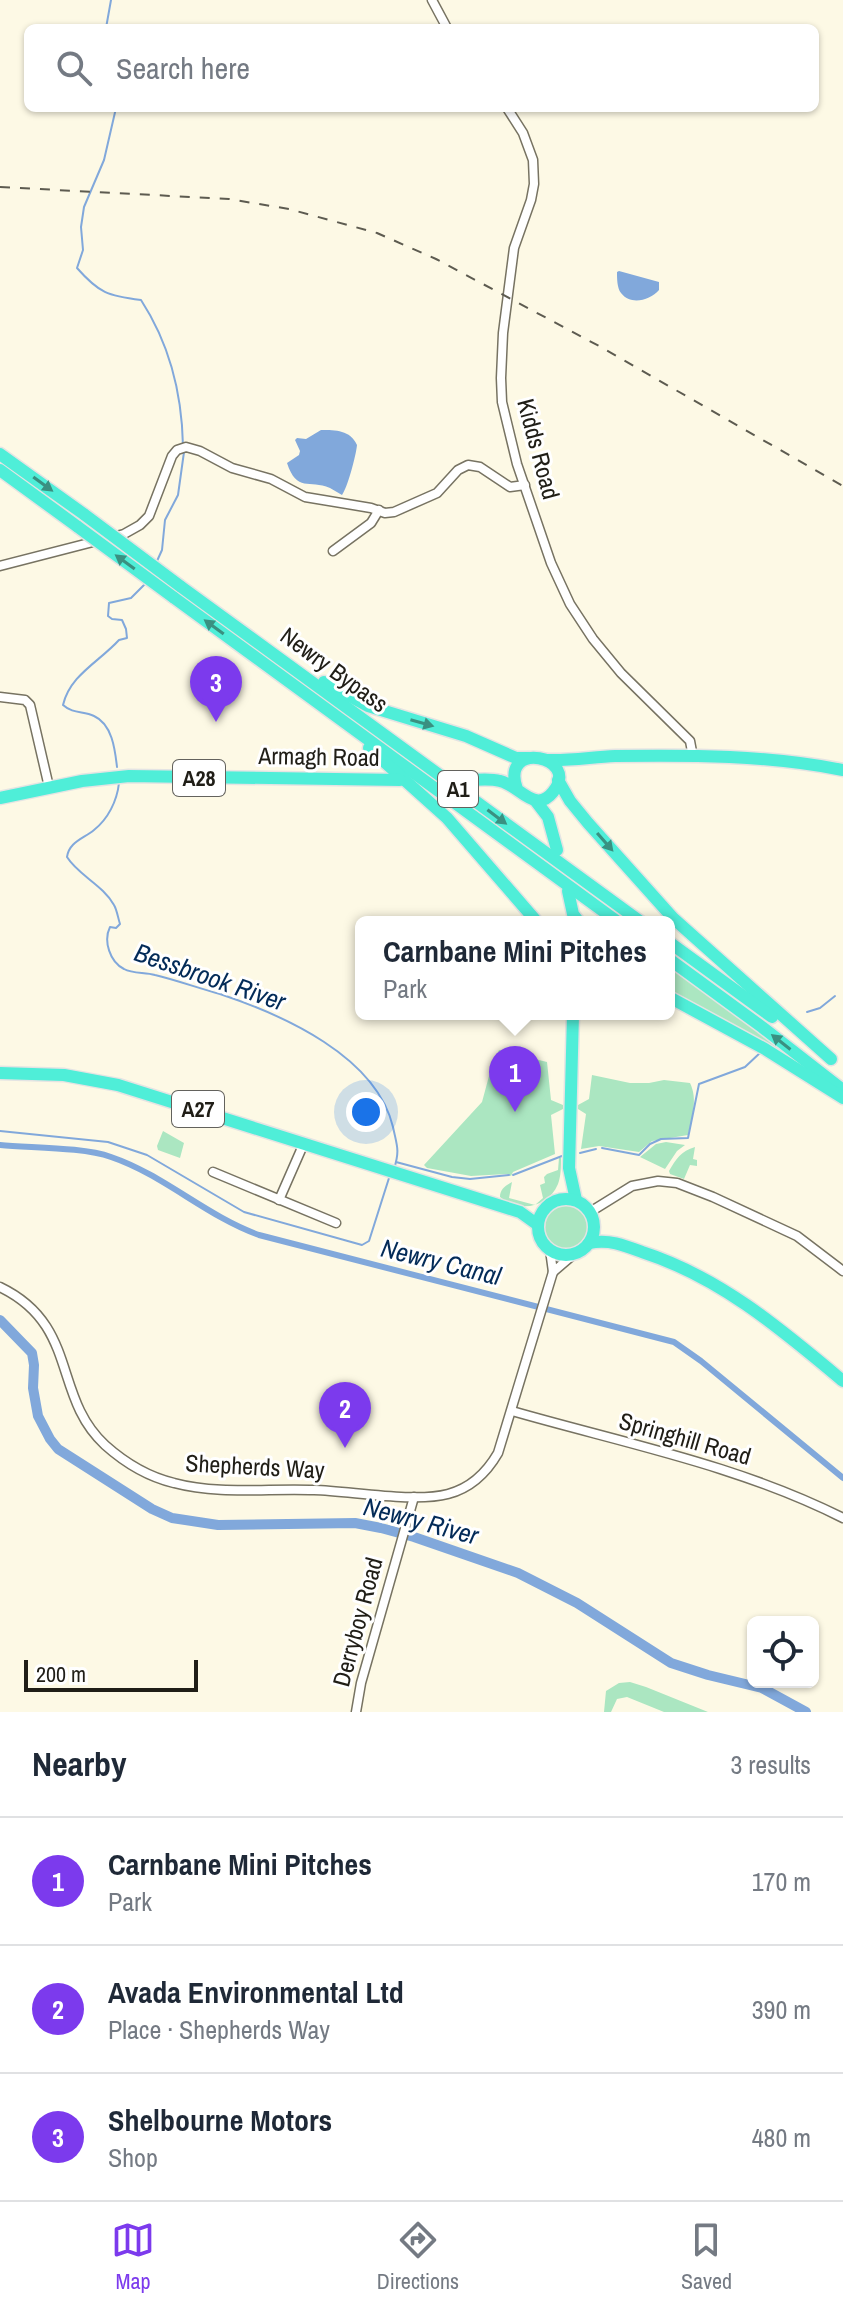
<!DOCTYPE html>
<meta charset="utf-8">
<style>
body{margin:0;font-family:"Archivo Narrow",sans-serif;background:#f2f2f3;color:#1f2937}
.controls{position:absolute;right:24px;bottom:24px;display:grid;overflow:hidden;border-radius:12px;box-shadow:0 2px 6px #0004}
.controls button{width:72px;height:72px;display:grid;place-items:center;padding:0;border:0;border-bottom:2px solid #e0e1e3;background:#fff;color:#1f2937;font:40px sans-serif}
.scale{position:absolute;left:24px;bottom:20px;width:174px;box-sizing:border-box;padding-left:8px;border:4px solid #201e17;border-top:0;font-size:22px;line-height:28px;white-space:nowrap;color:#201e17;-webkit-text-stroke:6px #fff;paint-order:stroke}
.you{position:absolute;left:366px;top:1112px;width:28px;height:28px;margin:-20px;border:6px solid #fff;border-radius:50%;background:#1a73e8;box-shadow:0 0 0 12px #1a73e833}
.badge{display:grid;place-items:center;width:52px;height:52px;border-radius:50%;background:#7c3aed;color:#fff;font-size:26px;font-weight:700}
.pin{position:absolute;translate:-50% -66px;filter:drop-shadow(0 2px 4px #0008)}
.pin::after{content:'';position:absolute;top:42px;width:28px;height:24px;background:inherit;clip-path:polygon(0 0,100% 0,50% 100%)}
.popup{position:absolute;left:355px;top:916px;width:320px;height:104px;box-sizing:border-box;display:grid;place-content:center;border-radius:12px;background:#fff;filter:drop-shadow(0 2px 6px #0005);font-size:26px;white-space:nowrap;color:#747a83}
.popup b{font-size:30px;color:#1f2937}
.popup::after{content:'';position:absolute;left:50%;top:100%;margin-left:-16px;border:16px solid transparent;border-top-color:#fff}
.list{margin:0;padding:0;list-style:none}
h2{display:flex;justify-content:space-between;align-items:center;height:104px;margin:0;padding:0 32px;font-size:34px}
h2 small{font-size:26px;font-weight:400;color:#747a83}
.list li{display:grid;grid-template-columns:52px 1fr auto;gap:24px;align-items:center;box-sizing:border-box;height:128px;padding:0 32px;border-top:2px solid #e0e1e3}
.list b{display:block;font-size:30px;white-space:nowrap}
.list p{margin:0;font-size:26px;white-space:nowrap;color:#747a83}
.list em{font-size:26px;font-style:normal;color:#747a83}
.icon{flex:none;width:44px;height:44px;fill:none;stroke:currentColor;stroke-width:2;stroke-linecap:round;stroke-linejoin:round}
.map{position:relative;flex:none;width:843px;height:1712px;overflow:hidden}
.search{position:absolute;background:#fff;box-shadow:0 2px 6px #0004;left:24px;right:24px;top:24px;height:88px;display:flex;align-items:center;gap:20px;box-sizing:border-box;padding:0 28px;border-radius:12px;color:#747a83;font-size:30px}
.sheet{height:488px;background:#fff}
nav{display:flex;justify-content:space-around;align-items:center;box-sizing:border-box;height:112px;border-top:2px solid #e0e1e3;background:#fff;font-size:22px;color:#747a83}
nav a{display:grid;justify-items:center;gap:4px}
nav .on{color:#7c3aed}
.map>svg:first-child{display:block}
.green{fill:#abe6c1}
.water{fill:#81a8db}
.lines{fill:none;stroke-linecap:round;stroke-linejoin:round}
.stream{stroke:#81a8db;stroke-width:2}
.canal{stroke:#81a8db;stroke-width:6}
.river{stroke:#81a8db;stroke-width:10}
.minor-casing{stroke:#777362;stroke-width:11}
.highway-casing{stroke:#e4e4e3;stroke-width:15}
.minor{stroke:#fff;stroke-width:8}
.highway{stroke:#4feed8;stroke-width:12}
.rail{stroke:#5d5b50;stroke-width:2;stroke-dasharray:10 10;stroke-linecap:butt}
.highway-bridge-casing{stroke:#e4e4e3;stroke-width:15;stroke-linecap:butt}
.highway-bridge{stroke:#4feed8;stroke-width:12}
.oneway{fill:#3a9081}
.labels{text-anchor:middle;stroke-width:6;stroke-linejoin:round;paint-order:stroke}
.shield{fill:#fff;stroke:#63625d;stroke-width:2}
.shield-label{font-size:22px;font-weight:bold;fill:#201e17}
.street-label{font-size:24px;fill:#201e17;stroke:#fff}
.water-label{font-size:26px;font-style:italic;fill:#032b58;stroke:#fff}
</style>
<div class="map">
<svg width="843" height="1712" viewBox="0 0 843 1712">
<rect width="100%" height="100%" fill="#fdf9e5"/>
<!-- green -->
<g class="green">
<path d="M669,966L815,1075L669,995Z"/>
<path d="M499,1050L547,1062L551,1100L563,1105V1109L551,1115L555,1154L513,1172L511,1176L507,1174L471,1176L427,1168L424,1165L482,1102L492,1065Z"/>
<path d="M592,1075L630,1083H649L664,1080L690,1083C698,1099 692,1118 688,1135L652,1141L639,1152L599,1146L581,1149L586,1114L578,1109V1105L589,1099Z"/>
<path d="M163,1131L184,1143L180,1158L158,1150L157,1146Z"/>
<path d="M666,1142L685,1145L677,1151L665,1169L640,1157L656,1144Z"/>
<path d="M695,1147L693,1159L697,1160V1166L690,1165L684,1179L670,1174L669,1171C676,1159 681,1151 695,1147Z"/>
<path d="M559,1158H561C561,1167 561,1176 558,1184C548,1208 519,1213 500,1197C500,1189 505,1186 512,1182L509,1198L535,1205L543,1198L540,1185L545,1183L544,1177L547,1174L558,1170Z"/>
<circle cx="567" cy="1226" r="23"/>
<path d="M630,1682L646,1687L708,1712H664L627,1697L617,1699L611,1712H604L606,1691L619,1683Z"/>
</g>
<!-- water -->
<g class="water">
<path d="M619,271L659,282V290C650,300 631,306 621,293C617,288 617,278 617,272Z"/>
<path d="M321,430C336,430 350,430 357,445C356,456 347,489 342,495C338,493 334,490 330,488C309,479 297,493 287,463L299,455L300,451L295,440L297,438L306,439Z"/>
</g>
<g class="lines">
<!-- stream -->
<g class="stream">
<path d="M106,28L111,0"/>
<path d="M116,108L104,160L84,207L81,227L83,250L77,268C99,293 108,296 141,300C169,343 182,394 183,446"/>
<path d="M157,561L162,550L165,520L178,495L184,452"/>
<path d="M117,767C115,749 112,724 94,716C83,711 73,714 63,705C70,675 99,662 119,640L127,638L126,629L122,620L112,619L108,616L109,603L131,598L145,584"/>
<path d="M119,783C117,801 108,819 94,830C83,839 69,842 67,857C78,875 103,885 114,905C117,910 118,918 120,924L116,928L110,927C103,941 110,962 124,969C133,974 145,972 155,975C176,980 198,988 220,994C283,1015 376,1056 393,1127C397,1146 400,1150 394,1169"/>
<path d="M807,1012L820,1008L835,996"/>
<path d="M0,1131L108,1142L147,1155L244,1212L362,1245L369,1241L389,1178"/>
<path d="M602,1148L639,1155L650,1144L661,1139L688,1138L699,1084L745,1067L761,1052"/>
<path d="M580,1153L596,1149"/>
<path d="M396,1162L452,1177L470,1179L509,1175"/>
<path d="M513,1175L562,1156"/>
</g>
<!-- canal -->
<path class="canal" d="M0,1145C31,1148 83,1147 111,1157C164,1175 206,1216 259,1235L674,1342L701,1361L843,1478"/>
<!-- river -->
<path class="river" d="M0,1320L32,1353L34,1365L33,1388L38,1416L50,1439L58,1449L152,1509L172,1518L218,1525L355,1523L381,1528L414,1537L518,1573L577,1603L671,1663L708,1675L762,1688L806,1712"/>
<defs>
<g id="minor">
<path d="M432,0L447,28"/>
<path d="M507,108L523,133L533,160L534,184L531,200L514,248L503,333L501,378L502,402L517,464L551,563L570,604L593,639L621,673L690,741L693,757"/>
<path d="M333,551L371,523L379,510"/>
<path d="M0,566L124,534L140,525L149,516L172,456L177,450L186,447L200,451L232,468L271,479L305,497L371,508L385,513L394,512L437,493L458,470L468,465L480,467L510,487L525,485"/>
<path d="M0,697L25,700L30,705L49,787"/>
<path d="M213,1172L336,1223"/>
<path d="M279,1200L304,1143"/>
<path d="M590,1212L632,1186L658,1181L677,1183L713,1197L797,1236L843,1271"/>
<path d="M553,1272L574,1254"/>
<path d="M0,1287C79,1325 52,1396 105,1445C124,1462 149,1477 174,1483C219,1495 268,1488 314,1490C351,1491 414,1503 448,1494C471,1488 487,1472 498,1453L553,1272L550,1250"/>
<path d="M512,1411C623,1443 738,1465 843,1518"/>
<path d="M356,1712L361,1683L414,1497"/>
</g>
<g id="highway">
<path d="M0,454L85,515"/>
<path d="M0,470L78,527"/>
<path d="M180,586L641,922"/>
<path d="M173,597L618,922"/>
<path d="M324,682L368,706L466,736L516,758H528"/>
<path d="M369,748L447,818L537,922"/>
<path d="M547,760C570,761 592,757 615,756C691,755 769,755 843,770"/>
<path d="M558,780L570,801L588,823L673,918L831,1059"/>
<path d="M462,781C474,780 488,778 500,781C518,784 535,815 553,792C582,756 499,739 517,789"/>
<path d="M0,798L82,781L129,776L400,780"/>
<path d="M535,800L548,817L557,850"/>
<path d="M568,891L573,914L579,922"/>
<path d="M669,942L772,1017"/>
<path d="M669,959L762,1027L843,1090"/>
<path d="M669,997L765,1049L843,1098"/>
<path d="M573,1014L569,1168L576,1200"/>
<path d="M0,1073L64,1075L118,1085L520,1212L538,1225"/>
<circle cx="566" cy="1227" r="28"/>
<path d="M589,1243C609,1239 624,1245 642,1252C720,1277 781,1329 843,1381"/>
</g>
</defs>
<!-- minor casing -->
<use href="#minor" class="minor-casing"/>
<!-- highway casing -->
<use href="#highway" class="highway-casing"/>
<!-- minor -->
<use href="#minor" class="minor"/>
<!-- highway -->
<use href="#highway" class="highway"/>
<!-- rail -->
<path class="rail" d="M0,187L229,199L289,209L377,233L436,259L599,346L843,486"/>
<defs>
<g id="highway-bridge">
<path d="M85,515L180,586"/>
<path d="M78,527L173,597"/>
</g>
</defs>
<!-- highway-bridge casing -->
<use href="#highway-bridge" class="highway-bridge-casing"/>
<!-- highway-bridge -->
<use href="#highway-bridge" class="highway-bridge"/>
</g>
<!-- one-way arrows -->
<defs><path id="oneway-solid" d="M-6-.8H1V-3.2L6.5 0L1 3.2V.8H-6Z" transform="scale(2)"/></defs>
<g class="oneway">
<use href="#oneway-solid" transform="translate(43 484) rotate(36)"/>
<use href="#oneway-solid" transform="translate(125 562) rotate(-144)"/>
<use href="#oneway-solid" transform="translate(214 627) rotate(-144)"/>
<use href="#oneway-solid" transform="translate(422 723) rotate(16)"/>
<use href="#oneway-solid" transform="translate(497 817) rotate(37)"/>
<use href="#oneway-solid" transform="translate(605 842) rotate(49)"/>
<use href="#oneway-solid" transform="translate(781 1042) rotate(-142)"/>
</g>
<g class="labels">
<!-- shield labels -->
<g class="shield">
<rect x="173" y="760" width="52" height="36" rx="6"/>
<rect x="438" y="771" width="40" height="36" rx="6"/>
<rect x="172" y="1091" width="52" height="36" rx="6"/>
</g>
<g class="shield-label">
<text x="199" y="786">A28</text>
<text x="458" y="797">A1</text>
<text x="198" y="1117">A27</text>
</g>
<!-- street labels -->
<g class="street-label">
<text transform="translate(538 449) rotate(75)" y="8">Kidds Road</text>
<text transform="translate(334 670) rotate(36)" y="8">Newry Bypass</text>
<text transform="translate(319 757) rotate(1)" y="8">Armagh Road</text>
<text transform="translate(685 1439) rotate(16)" y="8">Springhill Road</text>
<text transform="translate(255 1467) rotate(3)" y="8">Shepherds Way</text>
<text transform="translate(358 1622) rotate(-75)" y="8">Derryboy Road</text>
</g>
<!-- water labels -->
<g class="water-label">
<text transform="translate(210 977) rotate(19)" y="9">Bessbrook River</text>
<text transform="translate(441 1262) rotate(14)" y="9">Newry Canal</text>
<text transform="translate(421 1521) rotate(15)" y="9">Newry River</text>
</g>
</g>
</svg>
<div class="controls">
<button><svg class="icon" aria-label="locate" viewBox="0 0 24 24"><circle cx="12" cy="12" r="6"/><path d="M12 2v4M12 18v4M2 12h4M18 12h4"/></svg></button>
</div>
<div class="scale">200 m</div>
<div class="you"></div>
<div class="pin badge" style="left:515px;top:1112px">1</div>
<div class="popup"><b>Carnbane Mini Pitches</b>Park</div>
<div class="pin badge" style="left:345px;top:1448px">2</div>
<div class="pin badge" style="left:216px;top:722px">3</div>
<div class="search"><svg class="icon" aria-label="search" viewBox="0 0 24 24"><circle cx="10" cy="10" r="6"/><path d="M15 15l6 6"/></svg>Search here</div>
</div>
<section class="sheet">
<h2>Nearby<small>3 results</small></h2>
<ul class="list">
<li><span class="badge">1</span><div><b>Carnbane Mini Pitches</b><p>Park</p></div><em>170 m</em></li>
<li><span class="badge">2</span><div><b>Avada Environmental Ltd</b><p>Place · Shepherds Way</p></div><em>390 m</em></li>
<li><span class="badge">3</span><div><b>Shelbourne Motors</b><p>Shop</p></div><em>480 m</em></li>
</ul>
</section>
<nav>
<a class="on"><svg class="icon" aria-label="map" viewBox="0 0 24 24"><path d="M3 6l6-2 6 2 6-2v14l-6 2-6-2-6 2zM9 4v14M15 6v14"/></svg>Map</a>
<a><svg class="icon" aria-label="directions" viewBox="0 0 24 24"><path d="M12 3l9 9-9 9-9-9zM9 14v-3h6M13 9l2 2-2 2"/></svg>Directions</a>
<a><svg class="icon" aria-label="saved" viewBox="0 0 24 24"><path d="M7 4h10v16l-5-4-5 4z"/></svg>Saved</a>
</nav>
